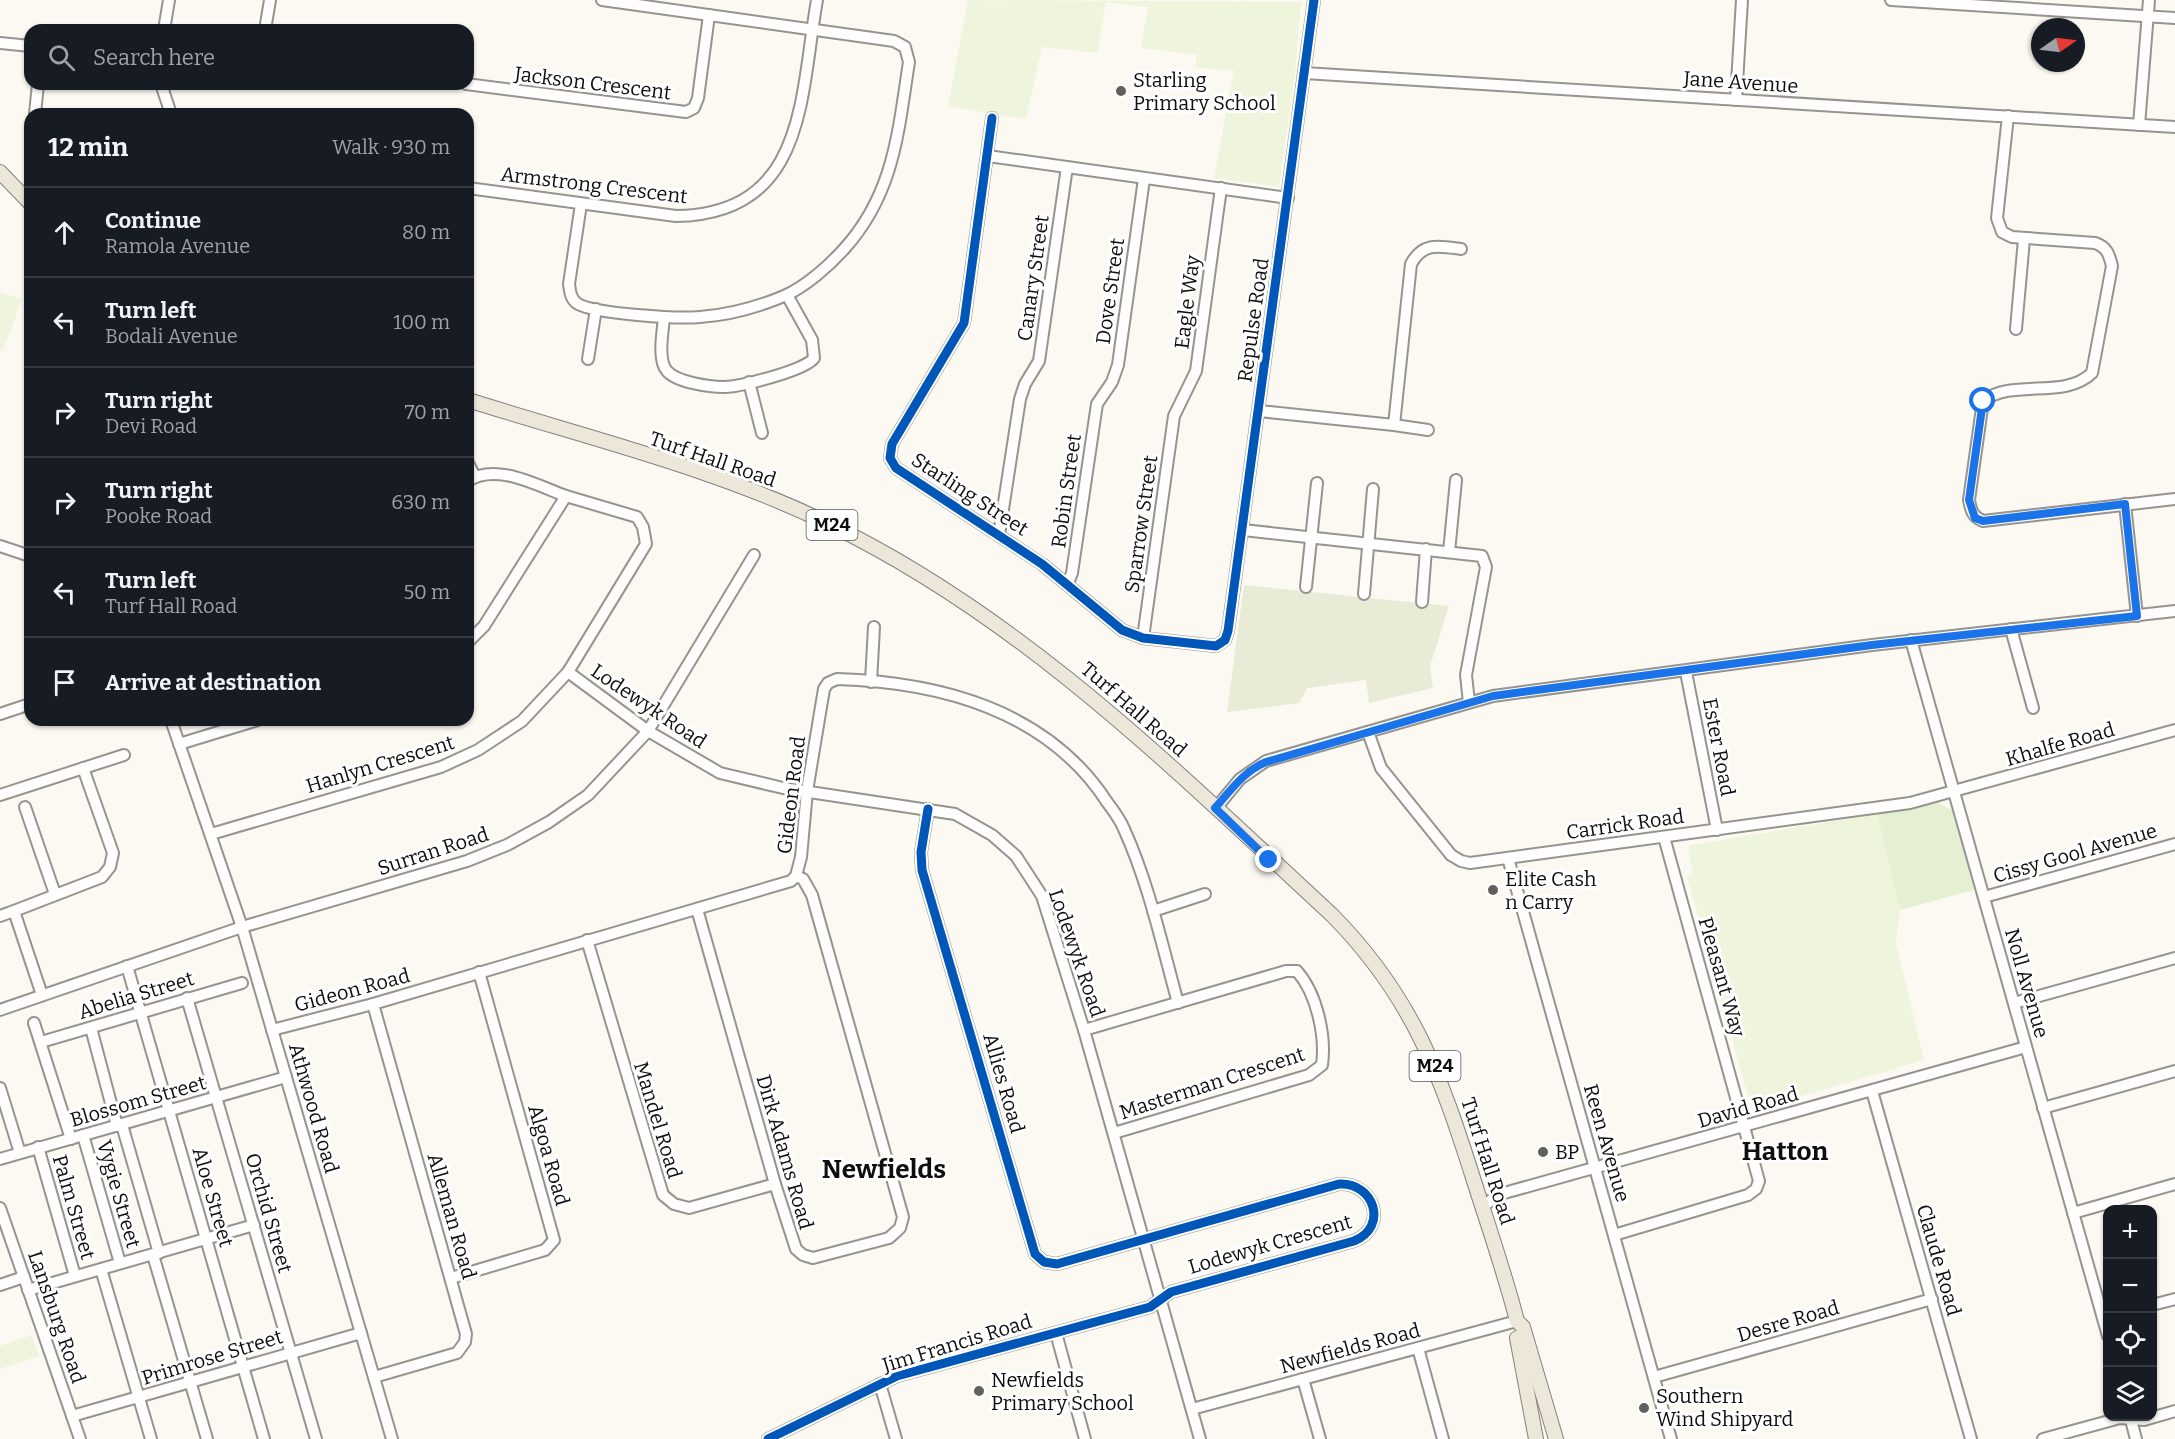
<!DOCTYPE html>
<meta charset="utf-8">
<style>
body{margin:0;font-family:Bitter,serif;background:#242831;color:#f1f3f6}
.controls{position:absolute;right:18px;bottom:18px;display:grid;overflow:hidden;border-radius:12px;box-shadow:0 2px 4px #0004}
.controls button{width:54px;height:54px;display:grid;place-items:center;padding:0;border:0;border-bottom:2px solid #363941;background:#171b24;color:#f1f3f6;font:30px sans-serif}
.compass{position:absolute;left:2031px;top:18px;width:54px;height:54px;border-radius:50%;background:#171b24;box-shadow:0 2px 4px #0004;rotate:76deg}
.stop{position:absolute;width:18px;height:18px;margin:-14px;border:4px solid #1a73e8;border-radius:50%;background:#fff}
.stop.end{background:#1a73e8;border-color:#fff;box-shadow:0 2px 6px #0008}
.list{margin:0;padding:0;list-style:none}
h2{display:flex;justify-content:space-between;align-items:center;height:78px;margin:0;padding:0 24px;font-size:26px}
h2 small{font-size:20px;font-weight:400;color:#9ea1a6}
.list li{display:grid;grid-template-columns:39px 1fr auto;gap:18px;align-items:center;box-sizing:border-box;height:90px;padding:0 24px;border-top:2px solid #363941}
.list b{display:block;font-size:22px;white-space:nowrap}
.list p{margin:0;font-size:20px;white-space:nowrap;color:#9ea1a6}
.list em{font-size:20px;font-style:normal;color:#9ea1a6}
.icon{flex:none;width:33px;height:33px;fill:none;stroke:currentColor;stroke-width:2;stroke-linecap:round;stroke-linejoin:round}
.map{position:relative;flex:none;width:2175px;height:1439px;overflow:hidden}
.search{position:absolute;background:#171b24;box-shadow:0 2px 4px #0004;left:24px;top:24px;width:450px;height:66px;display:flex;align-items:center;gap:15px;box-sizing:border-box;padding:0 21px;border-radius:18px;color:#9ea1a6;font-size:22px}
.panel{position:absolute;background:#171b24;box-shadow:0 2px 4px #0004;left:24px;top:108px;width:450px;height:618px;border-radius:18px}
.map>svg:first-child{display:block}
.green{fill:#e5f0d2}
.cemetery{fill:#e8ecd6}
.pitch{fill:#eff4dc}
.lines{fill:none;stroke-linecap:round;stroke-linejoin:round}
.minor-casing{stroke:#959491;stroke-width:14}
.major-casing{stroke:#82817e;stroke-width:16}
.minor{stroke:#fffefd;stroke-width:10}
.major{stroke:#ece7d9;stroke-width:14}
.cycleway-casing{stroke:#fff;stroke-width:13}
.cycleway{stroke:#0057b8;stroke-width:9}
.route{stroke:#1a73e8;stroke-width:8}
.poi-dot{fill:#61605e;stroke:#fff;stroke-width:2}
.labels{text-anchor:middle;stroke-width:6;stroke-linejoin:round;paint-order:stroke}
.shield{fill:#fff;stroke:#565656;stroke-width:1.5}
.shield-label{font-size:18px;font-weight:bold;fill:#0e0e0e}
.poi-label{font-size:20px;fill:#0e0e0e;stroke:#fff;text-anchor:start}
.street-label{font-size:20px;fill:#0e0e0e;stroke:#fff}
.district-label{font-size:26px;font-weight:bold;fill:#0e0e0e;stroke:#fff}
</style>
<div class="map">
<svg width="2175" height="1439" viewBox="0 0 2175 1439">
<rect width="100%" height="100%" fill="#fcf9f2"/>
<!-- green -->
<path class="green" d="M1936,802L1954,811L1977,889L1900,910L1877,814Z"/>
<!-- cemetery -->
<path class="cemetery" d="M1244,585L1449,606L1430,666L1433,688L1369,703L1366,680L1307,688L1299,703L1227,712Z"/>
<!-- pitch -->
<g class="pitch">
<path d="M968,0L1301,2L1295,74L1279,187L1214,178L1234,70L1195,68L1197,55L1141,48L1148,7L1106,2L1097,53L1042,47L1026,119L948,106Z"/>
<path d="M0,292L22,299L3,351L0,350Z"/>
<path d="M1877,814L1900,910L1896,944L1924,1060L1758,1109L1750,1104L1687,877L1693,874L1688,848L1691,845Z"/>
<path d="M32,1335L39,1356L0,1369V1346Z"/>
</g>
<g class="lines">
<defs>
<g id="minor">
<path d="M1891,0L2175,18"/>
<path d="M164,30L169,0"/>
<path d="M265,30L270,0"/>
<path d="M0,43L30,46"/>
<path d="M1304,73L2175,127"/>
<path d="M161,84L171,114"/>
<path d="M466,84L686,112L694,108L698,98L709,15"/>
<path d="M1736,100L1742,0"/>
<path d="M35,114L38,84"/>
<path d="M2008,116L1997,218L2002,232L2012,237L2095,243C2107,247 2109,254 2112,266L2092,373C2064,400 2013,378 1983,401L1969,500C1971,511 1973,517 1983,521L2175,499"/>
<path d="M992,118L964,323L892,444L890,458L896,468L1042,564L1122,630L1143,638L1216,646L1225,640L1228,631L1314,0"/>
<path d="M2139,125L2149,0"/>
<path d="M988,156L1288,198"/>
<path d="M468,188L676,216C807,214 800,96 817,0"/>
<path d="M581,204L569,284C570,292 571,300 578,304C596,314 678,319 700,317C728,315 758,307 784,296C805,287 829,266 845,248C894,193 898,133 909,62L905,47L894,41L602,0"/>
<path d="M664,317C663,331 657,360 667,371C676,382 709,387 724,387C740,387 806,370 814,358L812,340L787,295"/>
<path d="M2016,329L2024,239"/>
<path d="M588,359L596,309"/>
<path d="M749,382L762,433"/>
<path d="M1259,411L1394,425L1411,264C1423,242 1439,246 1461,249"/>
<path d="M1394,425L1428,430"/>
<path d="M468,463L475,477"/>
<path d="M468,481C496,462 538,486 566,496L484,626L468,642"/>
<path d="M2125,504L2137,616"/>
<path d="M1243,530L1482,556L1486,567L1466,675L1469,702"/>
<path d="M999,535L1020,399L1025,384L1039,361L1067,167"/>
<path d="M0,546L30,556"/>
<path d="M1449,552L1456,480"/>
<path d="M1068,583L1072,573L1097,404L1112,382L1118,365L1144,179"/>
<path d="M1306,587L1317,483"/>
<path d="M1364,594L1373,489"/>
<path d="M1422,602L1426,549"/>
<path d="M2011,629L2033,708"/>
<path d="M1143,638L1174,416L1196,371L1221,188"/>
<path d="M1911,640L2108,1336"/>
<path d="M568,672L648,731L720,773L783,788L955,814L992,835L1016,856L1042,896L1084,1030L1200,1439"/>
<path d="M1686,672L1717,830"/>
<path d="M871,682L874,627"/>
<path d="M0,714L30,704"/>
<path d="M171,720L242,927L392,1439"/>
<path d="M1368,732L1381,768L1451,855L1461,861L1470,863L1910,803L2175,730"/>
<path d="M179,744L258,720"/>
<path d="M0,795L124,755"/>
<path d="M25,807L55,894"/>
<path d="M1216,808L1240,779L1266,761L1493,696L1872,645L2175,611"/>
<path d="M211,834L441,767L478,750L522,721L568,672L646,544L643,527L637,517L566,496"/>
<path d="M1508,858L1671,1439"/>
<path d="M1984,897L2175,844"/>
<path d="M697,909L775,1184L796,1249L803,1255L813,1258L889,1238L900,1228L903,1217L812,895L803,879L796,876"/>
<path d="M14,911L102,877L110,867L113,853L83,768"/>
<path d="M1153,911L1205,894"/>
<path d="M0,916L14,911L42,995"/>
<path d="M587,940L663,1195L674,1204L689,1208L775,1184"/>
<path d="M127,966L264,1439"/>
<path d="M187,998L316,1439"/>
<path d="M2014,1003L2175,958"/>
<path d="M373,1004L466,1334L465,1342L457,1353L374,1377"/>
<path d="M0,1010L242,927L467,861L507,845L549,822L588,795L648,731L754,555"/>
<path d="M34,1023L71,1139"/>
<path d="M91,1028L117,1126"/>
<path d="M272,1030L373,1004L791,881L796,876L801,857L807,791L824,689L828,683L837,679C941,682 1048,711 1107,802C1113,810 1120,819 1124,829C1149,884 1162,945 1178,1003"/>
<path d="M1084,1030L1286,971H1297C1317,994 1326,1036 1322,1065L1309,1075L1114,1133"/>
<path d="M41,1042L242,983"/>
<path d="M0,1088L20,1153"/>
<path d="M1872,1091L1971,1439"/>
<path d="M2043,1108L2175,1071"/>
<path d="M122,1125L159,1253"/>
<path d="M83,1135L120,1263"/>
<path d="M38,1147L75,1276"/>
<path d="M0,1159L286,1077"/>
<path d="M1483,1207L1497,1195L2026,1047"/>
<path d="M0,1208L80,1439"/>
<path d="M2073,1213L2175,1184"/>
<path d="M1614,1235L1748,1195L1756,1189L1759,1181L1664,837"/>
<path d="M153,1255L207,1439"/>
<path d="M101,1269L151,1439"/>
<path d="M451,1278L545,1250L554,1240L479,972"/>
<path d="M0,1285L24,1277"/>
<path d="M28,1290L254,1225"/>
<path d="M2152,1305L2175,1299"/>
<path d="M1056,1333L1085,1439"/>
<path d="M1418,1348L1443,1439"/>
<path d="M1654,1377L1932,1299"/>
<path d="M1303,1379L1320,1439"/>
<path d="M880,1384L896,1439"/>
<path d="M1192,1409L1517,1321"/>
<path d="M72,1416L361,1333"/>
<path d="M2130,1416L2136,1439"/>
<path d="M768,1439L897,1376L1150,1307L1171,1292L1354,1241C1389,1227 1374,1182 1339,1184L1057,1264L1044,1262L1035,1254L922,870L921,852L928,809"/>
<path d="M2043,1439L2120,1418L2144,1420L2175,1411"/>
</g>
<g id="major">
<path d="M0,172L30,203"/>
<path d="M468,400C588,438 714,468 827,523C1022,617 1175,770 1332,915C1413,997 1440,1074 1474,1181C1489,1228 1505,1274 1517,1321L1523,1327L1556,1439"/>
<path d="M1517,1338L1536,1439"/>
</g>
</defs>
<!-- minor casing -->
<use href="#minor" class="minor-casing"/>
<!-- major casing -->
<use href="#major" class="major-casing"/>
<!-- minor -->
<use href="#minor" class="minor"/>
<!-- major -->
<use href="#major" class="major"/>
<defs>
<g id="cycleway">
<path d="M992,118L964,323L892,444L890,458L896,468L1042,564L1122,630L1143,638L1216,646L1225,640L1228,631L1314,0"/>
<path d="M768,1439L897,1376L1150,1307L1171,1292L1354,1241C1389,1227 1374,1182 1339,1184L1057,1264L1044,1262L1035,1254L922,870L921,852L928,809"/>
</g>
</defs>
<!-- cycleway casing -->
<use href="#cycleway" class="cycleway-casing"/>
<!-- cycleway -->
<use href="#cycleway" class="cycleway"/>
</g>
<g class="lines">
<!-- route -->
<path class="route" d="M1269,860L1215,808C1231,790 1244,771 1266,762L1493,696L1872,645L2137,616L2125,504L1983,521L1975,518L1969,500L1983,401"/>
</g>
<!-- markers -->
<g class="poi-dot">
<circle cx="1121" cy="91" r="6"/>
<circle cx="1493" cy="890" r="6"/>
<circle cx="1543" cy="1152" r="6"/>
<circle cx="979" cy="1391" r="6"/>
<circle cx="1644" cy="1408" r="6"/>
</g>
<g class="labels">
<!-- shield labels -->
<g class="shield">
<rect x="806.5" y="510" width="51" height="30" rx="4.5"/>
<rect x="1409.5" y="1051" width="51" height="30" rx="4.5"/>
</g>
<g class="shield-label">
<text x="832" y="531">M24</text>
<text x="1435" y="1072">M24</text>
</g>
<!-- poi labels -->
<g class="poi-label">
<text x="1133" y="87">Starling<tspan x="1133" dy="23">Primary School</tspan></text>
<text x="1505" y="886">Elite Cash<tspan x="1505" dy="23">n Carry</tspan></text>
<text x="1555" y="1159">BP</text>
<text x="991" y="1387">Newfields<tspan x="991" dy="23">Primary School</tspan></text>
<text x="1656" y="1403">Southern<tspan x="1656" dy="23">Wind Shipyard</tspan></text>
</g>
<!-- street labels -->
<g class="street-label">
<text transform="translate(1741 82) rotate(4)" y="7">Jane Avenue</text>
<text transform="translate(593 83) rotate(7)" y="7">Jackson Crescent</text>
<text transform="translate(594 185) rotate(7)" y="7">Armstrong Crescent</text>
<text transform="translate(1033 278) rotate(-82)" y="7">Canary Street</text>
<text transform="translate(1110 291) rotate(-82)" y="7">Dove Street</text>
<text transform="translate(1187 302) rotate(-83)" y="7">Eagle Way</text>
<text transform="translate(1253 320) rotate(-82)" y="7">Repulse Road</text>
<text transform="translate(713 459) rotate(19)" y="7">Turf Hall Road</text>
<text transform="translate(1066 491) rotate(-82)" y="7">Robin Street</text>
<text transform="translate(970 494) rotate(33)" y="7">Starling Street</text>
<text transform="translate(1141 524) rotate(-82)" y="7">Sparrow Street</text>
<text transform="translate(649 706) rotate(34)" y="7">Lodewyk Road</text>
<text transform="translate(1134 709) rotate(41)" y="7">Turf Hall Road</text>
<text transform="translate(2060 744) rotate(-16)" y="7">Khalfe Road</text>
<text transform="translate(1719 747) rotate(79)" y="7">Ester Road</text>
<text transform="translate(380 764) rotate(-17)" y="7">Hanlyn Crescent</text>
<text transform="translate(791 795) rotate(-83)" y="7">Gideon Road</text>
<text transform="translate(1625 824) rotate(-8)" y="7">Carrick Road</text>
<text transform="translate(433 851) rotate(-18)" y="7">Surran Road</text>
<text transform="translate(2075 853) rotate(-16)" y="7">Cissy Gool Avenue</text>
<text transform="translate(1077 953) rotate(71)" y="7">Lodewyk Road</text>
<text transform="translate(1722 977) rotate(74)" y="7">Pleasant Way</text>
<text transform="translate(2027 983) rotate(74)" y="7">Noll Avenue</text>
<text transform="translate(352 990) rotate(-15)" y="7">Gideon Road</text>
<text transform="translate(136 995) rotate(-17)" y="7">Abelia Street</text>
<text transform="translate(1004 1083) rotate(74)" y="7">Allies Road</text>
<text transform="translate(1212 1083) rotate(-18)" y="7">Masterman Crescent</text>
<text transform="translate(138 1101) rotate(-16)" y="7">Blossom Street</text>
<text transform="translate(1748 1107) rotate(-16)" y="7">David Road</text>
<text transform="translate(314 1108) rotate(74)" y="7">Athwood Road</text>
<text transform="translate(658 1120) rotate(73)" y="7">Mandel Road</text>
<text transform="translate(1607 1143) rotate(74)" y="7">Reen Avenue</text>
<text transform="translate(785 1152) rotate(74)" y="7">Dirk Adams Road</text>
<text transform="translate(549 1155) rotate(74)" y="7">Algoa Road</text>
<text transform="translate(1488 1161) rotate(72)" y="7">Turf Hall Road</text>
<text transform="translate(119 1194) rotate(74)" y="7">Vygie Street</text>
<text transform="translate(213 1197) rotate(74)" y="7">Aloe Street</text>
<text transform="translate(74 1207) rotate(74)" y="7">Palm Street</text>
<text transform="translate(269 1213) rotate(74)" y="7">Orchid Street</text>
<text transform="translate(452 1216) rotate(74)" y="7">Alleman Road</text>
<text transform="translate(1270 1244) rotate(-16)" y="7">Lodewyk Crescent</text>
<text transform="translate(1939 1260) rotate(74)" y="7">Claude Road</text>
<text transform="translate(57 1317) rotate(71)" y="7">Lansburg Road</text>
<text transform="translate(1788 1321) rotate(-16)" y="7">Desre Road</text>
<text transform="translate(957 1343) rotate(-17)" y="7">Jim Francis Road</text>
<text transform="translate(1350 1348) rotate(-15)" y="7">Newfields Road</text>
<text transform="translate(212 1357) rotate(-17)" y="7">Primrose Street</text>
</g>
<!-- district labels -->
<g class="district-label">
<text x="1785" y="1160">Hatton</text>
<text x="884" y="1178">Newfields</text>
</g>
</g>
</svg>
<div class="controls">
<button>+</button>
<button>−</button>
<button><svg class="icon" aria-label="locate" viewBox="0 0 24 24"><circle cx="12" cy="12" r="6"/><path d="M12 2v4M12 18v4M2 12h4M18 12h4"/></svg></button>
<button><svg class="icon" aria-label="layers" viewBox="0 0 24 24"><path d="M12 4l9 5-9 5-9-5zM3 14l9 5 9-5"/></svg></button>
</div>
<svg class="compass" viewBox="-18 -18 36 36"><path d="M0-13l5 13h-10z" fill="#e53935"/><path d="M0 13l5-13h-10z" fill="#9ea1a6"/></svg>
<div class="stop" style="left:1983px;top:401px"></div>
<div class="stop end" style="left:1269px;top:860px"></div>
<div class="search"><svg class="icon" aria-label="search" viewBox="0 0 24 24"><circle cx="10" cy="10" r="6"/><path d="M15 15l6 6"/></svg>Search here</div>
<section class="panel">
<h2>12 min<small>Walk · 930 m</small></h2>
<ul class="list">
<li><svg class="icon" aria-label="ahead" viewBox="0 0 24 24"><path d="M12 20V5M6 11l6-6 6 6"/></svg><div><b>Continue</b><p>Ramola Avenue</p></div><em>80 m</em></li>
<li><svg class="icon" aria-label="left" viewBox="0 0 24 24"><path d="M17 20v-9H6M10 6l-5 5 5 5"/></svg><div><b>Turn left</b><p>Bodali Avenue</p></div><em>100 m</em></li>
<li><svg class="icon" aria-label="right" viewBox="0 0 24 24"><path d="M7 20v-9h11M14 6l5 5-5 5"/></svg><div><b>Turn right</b><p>Devi Road</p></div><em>70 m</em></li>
<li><svg class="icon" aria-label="right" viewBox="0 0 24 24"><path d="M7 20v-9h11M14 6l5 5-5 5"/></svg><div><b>Turn right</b><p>Pooke Road</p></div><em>630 m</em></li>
<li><svg class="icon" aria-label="left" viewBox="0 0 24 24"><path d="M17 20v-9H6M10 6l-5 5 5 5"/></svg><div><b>Turn left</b><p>Turf Hall Road</p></div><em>50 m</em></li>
<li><svg class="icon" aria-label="arrive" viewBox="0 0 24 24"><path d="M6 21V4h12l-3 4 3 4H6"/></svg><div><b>Arrive at destination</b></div></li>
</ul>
</section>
</div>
